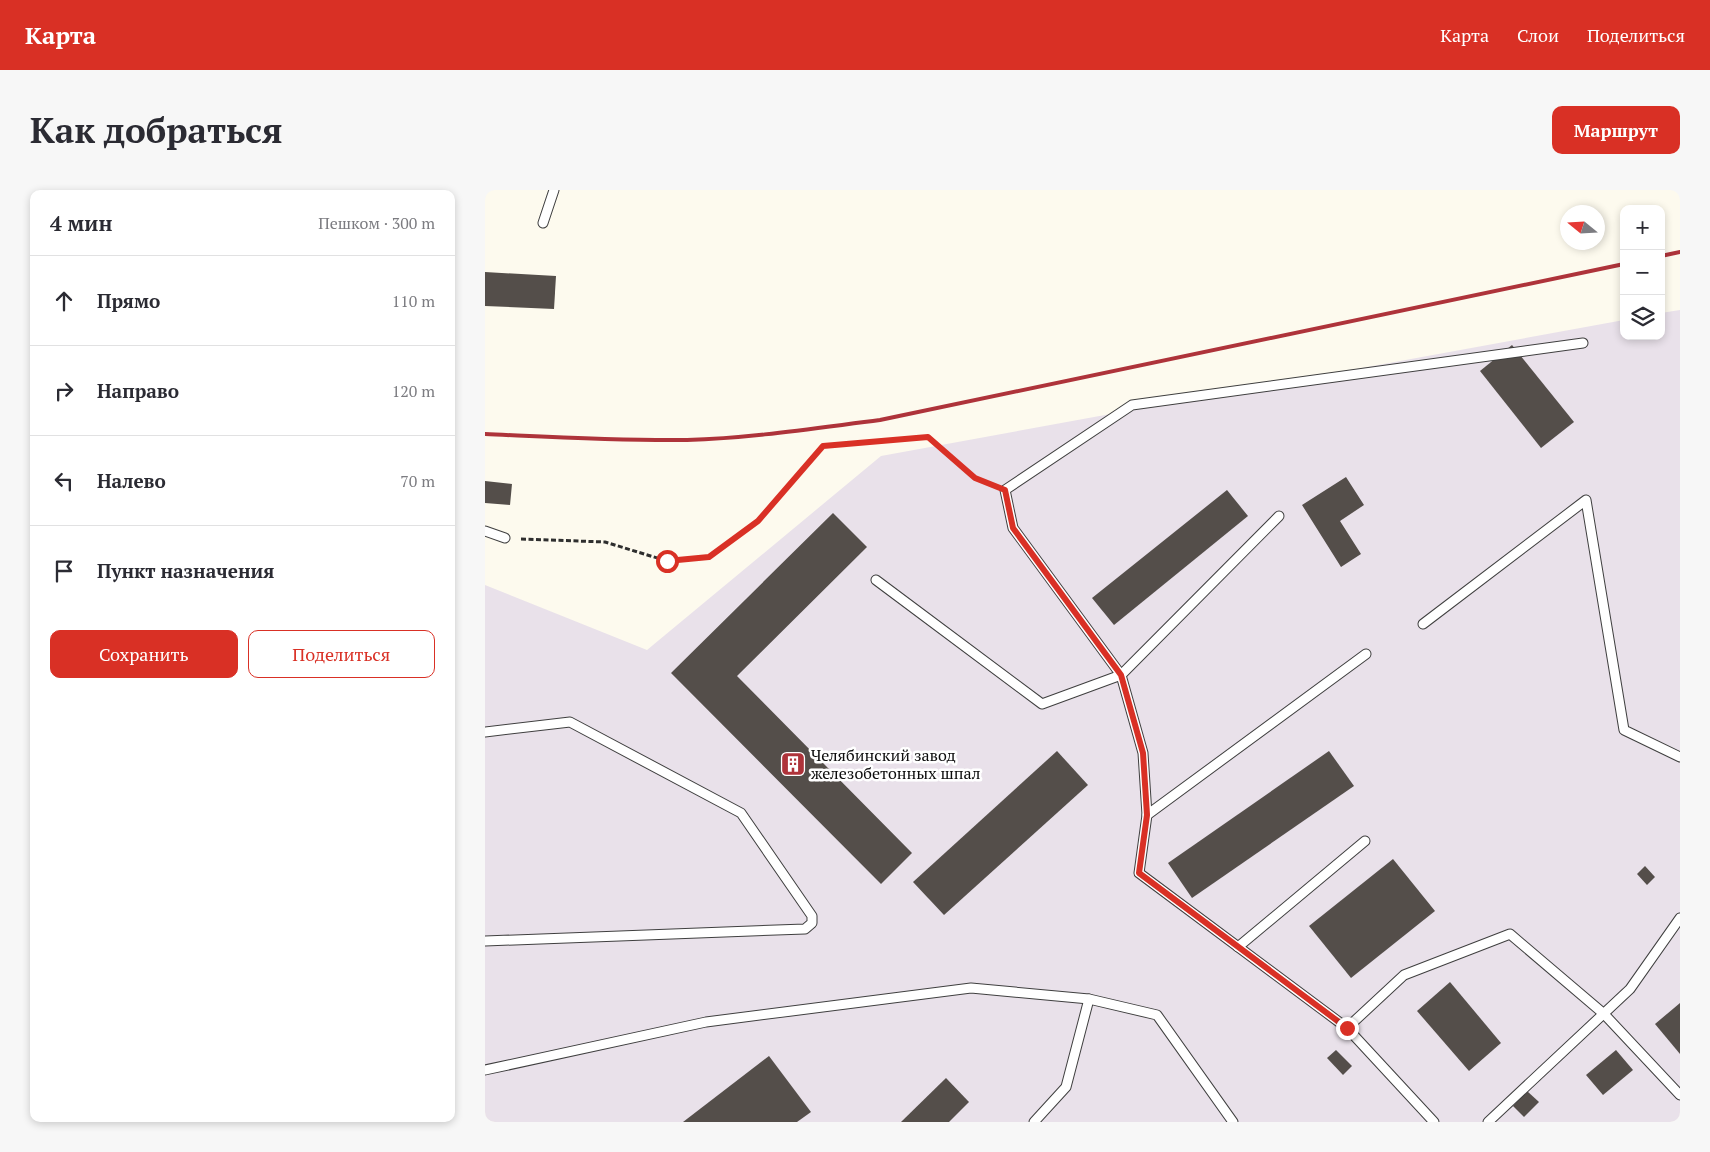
<!DOCTYPE html>
<html lang="ru">
<meta charset="utf-8">
<style>
body{margin:0;font-family:"PT Serif",serif;background:#f7f7f7;color:#2b2b33}
.controls{position:absolute;right:15px;top:15px;display:grid;overflow:hidden;border-radius:10px;box-shadow:0 2px 8px #0003}
.controls button{width:45px;height:45px;display:grid;place-items:center;padding:0;border:0;border-bottom:1px solid #e1e1e2;background:#fff;color:#2b2b33;font:25px sans-serif}
.compass{position:absolute;left:1075px;top:15px;width:45px;height:45px;border-radius:50%;background:#fff;box-shadow:0 2px 8px #0003;rotate:288deg}
.stop{position:absolute;width:15px;height:15px;margin:-11px;border:4px solid #d93025;border-radius:50%;background:#fff}
.stop.end{background:#d93025;border-color:#fff;box-shadow:0 1px 5px #0008}
.list{margin:0;padding:0;list-style:none}
h2{display:flex;justify-content:space-between;align-items:center;height:65px;margin:0;padding:0 20px;font-size:21px}
h2 small{font-size:16px;font-weight:400;color:#7c7c81}
.list li{display:grid;grid-template-columns:32px 1fr auto;gap:15px;align-items:center;box-sizing:border-box;height:90px;padding:0 20px;border-top:1px solid #e1e1e2}
.list b{display:block;font-size:19px;white-space:nowrap}
.list em{font-size:16px;font-style:normal;color:#7c7c81}
.actions{display:flex;gap:10px;padding:15px 20px}
.actions a{flex:1;padding:11px 0;border:1px solid #d93025;border-radius:10px;text-align:center;font-size:18px;color:#d93025}
.actions .main{background:#d93025;color:#fff}
.icon{flex:none;width:28px;height:28px;fill:none;stroke:currentColor;stroke-width:2;stroke-linecap:round;stroke-linejoin:round}
.map{position:relative;flex:none;width:1195px;height:932px;overflow:hidden;border-radius:10px}
header{display:flex;align-items:center;gap:30px;box-sizing:border-box;height:70px;padding:0 25px;background:#d93025;color:#fff}
header strong{font-size:24px}
nav{display:flex;gap:28px;margin-inline-start:auto;font-size:18px}
.intro{display:flex;align-items:center;justify-content:space-between;box-sizing:border-box;height:120px;padding:0 30px}
h1{margin:0;font-size:35px}
.button{padding:12px 22px;border-radius:10px;background:#d93025;color:#fff;font-size:18px;font-weight:700}
main{display:flex;gap:30px;padding:0 30px}
aside{flex:1;background:#fff;border-radius:10px;box-shadow:0 2px 8px #0003}
.map>svg:first-child{display:block}
.industrial{fill:#e9e1ea}
.building{fill:#544e4a}
.lines{fill:none;stroke-linecap:round;stroke-linejoin:round}
.service-casing{stroke:#3f3f3f;stroke-width:11}
.path{stroke:#2e2e2e;stroke-width:3;stroke-dasharray:5 2.5;stroke-linecap:butt}
.service{stroke:#fff;stroke-width:9}
.rail{stroke:#ae333a;stroke-width:4}
.route{stroke:#d93025;stroke-width:6}
.labels{text-anchor:middle;stroke-width:5;stroke-linejoin:round;paint-order:stroke}
.poi-label{font-size:16px;fill:#0c0c0c;stroke:#fff;text-anchor:start}
</style>
<header>
<strong>Карта</strong>
<nav><a>Карта</a><a>Слои</a><a>Поделиться</a></nav>
</header>
<div class="intro"><h1>Как добраться</h1><a class="button">Маршрут</a></div>
<main>
<aside>
<h2>4 мин<small>Пешком · 300 m</small></h2>
<ul class="list">
<li><svg class="icon" aria-label="ahead" viewBox="0 0 24 24"><path d="M12 20V5M6 11l6-6 6 6"/></svg><div><b>Прямо</b></div><em>110 m</em></li>
<li><svg class="icon" aria-label="right" viewBox="0 0 24 24"><path d="M7 20v-9h11M14 6l5 5-5 5"/></svg><div><b>Направо</b></div><em>120 m</em></li>
<li><svg class="icon" aria-label="left" viewBox="0 0 24 24"><path d="M17 20v-9H6M10 6l-5 5 5 5"/></svg><div><b>Налево</b></div><em>70 m</em></li>
<li><svg class="icon" aria-label="arrive" viewBox="0 0 24 24"><path d="M6 21V4h12l-3 4 3 4H6"/></svg><div><b>Пункт назначения</b></div></li>
</ul>
<div class="actions"><a class="main">Сохранить</a><a>Поделиться</a></div>
</aside>
<div class="map">
<svg width="1195" height="932" viewBox="0 0 1195 932">
<rect width="100%" height="100%" fill="#fdfaee"/>
<!-- industrial -->
<path class="industrial" d="M1195,120V932H0V395L162,460L396,266L1139,130V146H1176V123Z"/>
<!-- building -->
<g class="building">
<path d="M0,82L71,86L69,119L0,116Z"/>
<path d="M1027,155L1089,232L1056,258L995,181Z"/>
<path d="M861,287L879,315L855,331L876,364L856,377L817,315Z"/>
<path d="M0,291L27,294L25,315L0,313Z"/>
<path d="M742,300L763,326L629,435L607,408Z"/>
<path d="M348,323L382,357L252,486L427,663L396,694L186,483Z"/>
<path d="M572,561L603,595L459,725L428,692Z"/>
<path d="M844,561L869,596L707,708L683,673Z"/>
<path d="M908,669L950,721L866,788L824,736Z"/>
<path d="M1160,676L1170,687L1162,695L1152,684Z"/>
<path d="M965,792L1016,853L984,881L932,821Z"/>
<path d="M1195,813V864L1170,834Z"/>
<path d="M851,860L867,876L858,885L842,868Z"/>
<path d="M1131,860L1148,880L1118,905L1101,885Z"/>
<path d="M284,866L326,922L312,932H198Z"/>
<path d="M461,888L484,912L464,932H416Z"/>
<path d="M1042,901L1054,912L1039,927L1028,916Z"/>
</g>
<g class="lines">
<defs>
<g id="service">
<path d="M58,33L69,0"/>
<path d="M0,341L20,348"/>
<path d="M391,390L557,514L636,485L794,326"/>
<path d="M938,434L1101,310L1139,540L1195,567"/>
<path d="M0,542L85,532L256,623L327,726V733L320,739L0,751"/>
<path d="M662,625L881,464"/>
<path d="M753,757L880,651"/>
<path d="M862,838L919,785L1025,744L1119,824L1195,905"/>
<path d="M0,880L221,832L486,798L604,809L672,825L748,932"/>
<path d="M549,932L581,897L604,809"/>
<path d="M949,932L862,838L654,683L662,625L658,563L636,485L528,338L520,300L647,215L1098,153"/>
<path d="M1003,932L1145,799L1195,728"/>
</g>
</defs>
<!-- service casing -->
<use href="#service" class="service-casing"/>
<!-- path -->
<path class="path" d="M36,349L120,352L182,371L224,367L273,331L337,256L443,247L490,288L506,294"/>
<!-- service -->
<use href="#service" class="service"/>
<!-- rail -->
<g class="rail">
<path d="M1176,66L1195,62"/>
<path d="M0,244C67,247 135,251 202,250C267,248 331,238 395,230L1139,74"/>
</g>
</g>
<g class="lines">
<!-- route -->
<path class="route" d="M182,371L224,367L273,331L338,256L443,247L490,288L520,300L528,338L636,485L658,563L662,625L654,683L862,838"/>
</g>
<!-- icons -->
<defs>
<symbol id="building-square" viewBox="-11 -11 22 22"><rect x="-9" y="-9" width="18" height="18" rx="4" fill="#ae333a" stroke="#fff"/><path d="M-4-6H4V6H1V3H-1V6H-4ZM-2.5-4.3h1.7v1.8h-1.7ZM.8-4.3h1.7v1.8H.8ZM-2.5-1h1.7V.8h-1.7ZM.8-1h1.7V.8H.8Z" fill="#fff"/></symbol>
</defs>
<g fill-rule="evenodd">
<use href="#building-square" x="294" y="560" width="28" height="28"/>
</g>
<g class="labels">
<!-- poi labels -->
<g class="poi-label">
<text x="326" y="571">Челябинский завод<tspan x="326" dy="18">железобетонных шпал</tspan></text>
</g>
</g>
</svg>
<div class="controls">
<button>+</button>
<button>−</button>
<button><svg class="icon" aria-label="layers" viewBox="0 0 24 24"><path d="M12 4l9 5-9 5-9-5zM3 14l9 5 9-5"/></svg></button>
</div>
<svg class="compass" viewBox="-18 -18 36 36"><path d="M0-13l5 13h-10z" fill="#e53935"/><path d="M0 13l5-13h-10z" fill="#7c7c81"/></svg>
<div class="stop" style="left:182px;top:371px"></div>
<div class="stop end" style="left:862px;top:838px"></div>
</div>
</main>
